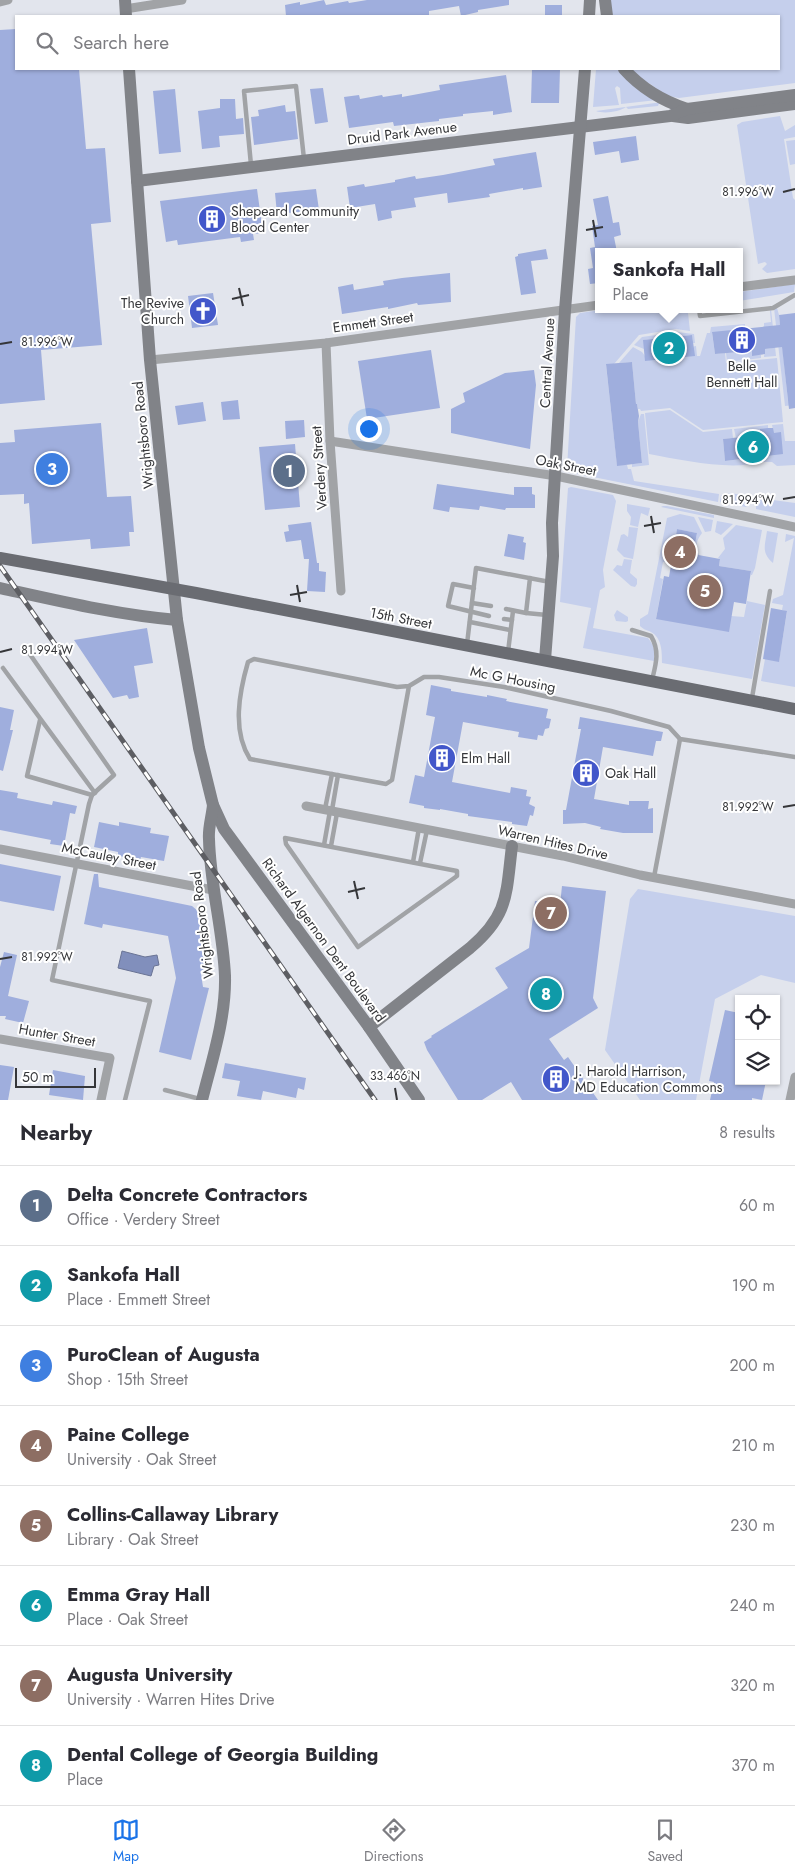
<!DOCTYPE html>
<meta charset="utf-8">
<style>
body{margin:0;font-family:Jost,sans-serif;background:#f2f2f3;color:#2b2b33}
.controls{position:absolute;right:15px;bottom:15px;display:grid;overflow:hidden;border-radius:0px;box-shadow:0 1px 4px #0004}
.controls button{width:45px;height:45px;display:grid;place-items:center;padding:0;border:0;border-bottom:1px solid #e1e1e2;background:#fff;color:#2b2b33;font:25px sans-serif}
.scale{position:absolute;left:15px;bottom:12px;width:81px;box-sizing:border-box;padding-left:5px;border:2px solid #353639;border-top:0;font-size:14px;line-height:18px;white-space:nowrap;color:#353639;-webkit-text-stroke:4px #fff;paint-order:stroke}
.you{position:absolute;left:368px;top:428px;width:18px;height:18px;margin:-12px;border:4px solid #fff;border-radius:50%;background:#1a73e8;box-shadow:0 0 0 8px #1a73e833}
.badge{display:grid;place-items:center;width:32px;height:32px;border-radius:50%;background:#1a73e8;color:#fff;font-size:16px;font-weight:700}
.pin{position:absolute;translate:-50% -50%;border:2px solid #fff;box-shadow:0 1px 5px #0006}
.popup{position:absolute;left:595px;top:248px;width:148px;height:65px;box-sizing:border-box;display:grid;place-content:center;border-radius:0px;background:#fff;filter:drop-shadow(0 1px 4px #0005);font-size:16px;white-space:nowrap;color:#7c7c81}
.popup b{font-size:19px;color:#2b2b33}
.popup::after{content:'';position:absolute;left:50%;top:100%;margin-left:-10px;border:10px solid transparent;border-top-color:#fff}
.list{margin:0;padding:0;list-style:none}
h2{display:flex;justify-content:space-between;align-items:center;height:65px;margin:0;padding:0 20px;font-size:21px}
h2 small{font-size:16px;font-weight:400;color:#7c7c81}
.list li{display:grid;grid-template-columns:32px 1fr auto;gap:15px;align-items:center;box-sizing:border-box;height:80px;padding:0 20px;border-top:1px solid #e1e1e2}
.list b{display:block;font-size:19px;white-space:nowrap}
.list p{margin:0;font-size:16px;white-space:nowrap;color:#7c7c81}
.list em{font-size:16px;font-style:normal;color:#7c7c81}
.icon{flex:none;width:28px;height:28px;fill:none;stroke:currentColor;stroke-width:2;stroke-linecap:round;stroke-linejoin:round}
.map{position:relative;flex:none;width:795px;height:1100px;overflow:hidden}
.search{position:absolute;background:#fff;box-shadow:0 1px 4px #0004;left:15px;right:15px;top:15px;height:55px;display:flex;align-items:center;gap:12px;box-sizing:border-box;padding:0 18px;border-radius:0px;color:#7c7c81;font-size:19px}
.sheet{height:705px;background:#fff}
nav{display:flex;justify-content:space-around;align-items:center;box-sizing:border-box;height:70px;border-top:1px solid #e1e1e2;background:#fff;font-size:14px;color:#7c7c81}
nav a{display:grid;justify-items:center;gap:2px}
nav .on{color:#1a73e8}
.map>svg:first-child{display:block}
.green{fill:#c5cfec}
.water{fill:#818fbc;stroke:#6a7495}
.building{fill:#9faedd}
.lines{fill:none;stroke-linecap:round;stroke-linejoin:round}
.lane{stroke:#a1a3a6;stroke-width:4.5}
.street{stroke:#a1a3a6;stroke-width:9}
.secondary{stroke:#818388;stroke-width:12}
.primary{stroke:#6a6c72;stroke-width:12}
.rail-casing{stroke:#5d5e63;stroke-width:5}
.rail{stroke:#fff;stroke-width:3;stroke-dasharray:9;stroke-linecap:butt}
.ticks{fill:none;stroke:#353639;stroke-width:2}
.labels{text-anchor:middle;stroke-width:4;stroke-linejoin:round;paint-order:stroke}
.street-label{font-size:14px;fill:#353639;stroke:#fff}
.poi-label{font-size:14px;fill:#353639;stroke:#fff;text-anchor:start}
.ticks-label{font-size:12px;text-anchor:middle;fill:#353639;stroke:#fff;stroke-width:4;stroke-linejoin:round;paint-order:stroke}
</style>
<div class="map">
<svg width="795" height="1100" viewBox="0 0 795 1100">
<rect width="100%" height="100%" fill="#e2e5ed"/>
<!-- green -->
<g class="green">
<path d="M610,0H795V83L679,98C672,97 665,95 659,91C654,88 652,83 646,83L631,69H779V16H611Z"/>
<path d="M596,69H620L657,100L621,104L620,88L617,86L615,88L619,105L593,107Z"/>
<path d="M655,103H659L658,106L628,109L626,107C619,112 604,114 596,111Z"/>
<path d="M780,116L785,131L795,125V137L784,139L793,198L795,200V269L767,273L762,269L767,264L765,262L758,264L737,125L742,122Z"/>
<path d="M795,140V164L790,165L786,141Z"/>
<path d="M795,284L794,292L739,301V292Z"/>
<path d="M774,308H777L779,315L788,401L795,405L785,406Z"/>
<path d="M607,309H696L688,313L690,331L676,329L639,335L614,364L606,365L617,465H627L628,469H631L634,481L719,494L718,502L573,473L567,468L576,317L580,313Z"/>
<path d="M771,309L776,356L764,357L765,349L772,348L770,327H764V323L771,322L770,311Z"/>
<path d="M745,324V329L712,333L715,354L725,353L726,363L777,358L783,422L703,430L670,408L641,411L640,409H638L637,404H636L632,362L619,363L633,347L642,352L645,356L696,346L697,356H700L707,333H710L711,327Z"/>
<path d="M677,332L694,334L695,343H693L692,335L644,340V349L634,345L642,337Z"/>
<path d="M752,351V355H761V358L727,362L726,353Z"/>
<path d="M670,410L703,432L732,429L733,438L723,439L725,461L759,457L762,462C730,471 682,460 649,454L645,413Z"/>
<path d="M641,414H644L649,465L632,467V464L642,463L638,422Z"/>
<path d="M783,424L785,441H795V465L777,466L772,462H763C763,449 776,438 772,425Z"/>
<path d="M768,425V428L760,435L736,438L734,429Z"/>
<path d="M571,487L613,495L616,501L603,570L605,587L600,590L593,628L648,638C654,645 656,652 654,661L583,648L591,608L560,602L568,488Z"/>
<path d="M729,493L750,496L751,499L746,507L720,502L721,495H728Z"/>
<path d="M759,498L795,503V517L756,509V502Z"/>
<path d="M627,504L650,508L648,516L641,513L638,527L630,525L631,517L627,511Z"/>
<path d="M663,506H667L714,515V518L661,507Z"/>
<path d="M680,514L694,517L702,533C696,541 695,546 699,555H696L695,560H692L697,533L677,529L671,563L663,562L660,578L663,579L656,619L731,616L744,617L747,601L765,605L752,679L662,663C662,652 662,638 651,632C647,630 644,630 640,626V619L648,614L667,518Z"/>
<path d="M698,517L713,520L711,531L705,532Z"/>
<path d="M717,521L733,524L721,535L715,532Z"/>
<path d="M736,525L762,530L755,568L752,575H751V571L719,566L720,559L718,558L725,549L723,538Z"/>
<path d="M629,527L638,528L633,559L624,557L617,550L621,535L624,534L628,537Z"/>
<path d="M767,531L778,533L773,563C761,552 765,546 767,531Z"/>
<path d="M786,534L795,536V687L761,681L765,659L779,661L787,612L782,610L783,605L772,603L773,599L783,595L794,538L785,542Z"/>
<path d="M624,559L632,560L630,573L637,579V584L635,587L631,586L613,570L617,565L622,566Z"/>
<path d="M617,610L628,617V621L626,622L616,621L614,615Z"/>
<path d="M638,889L795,916V983L761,975L715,999L696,1100H640L605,1050L630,899Z"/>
</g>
<!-- water -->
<path class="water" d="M122,951L145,957L157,955L159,965L154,966L151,976L118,968Z"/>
<!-- building -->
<g class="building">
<path d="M324,0L326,5L348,1L349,3L367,0H509V5L478,10V12L461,16L459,6L429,11V16H286L285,5L300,2V5Z"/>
<rect x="545" y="5" width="17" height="11"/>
<path d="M16,29V69H79L86,149L105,148L111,222L91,224L102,345L41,350L45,400L0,404V30Z"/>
<path d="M532,69H560L559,103H531Z"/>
<path d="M506,75L512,112L493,115V111L463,114V116L439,119V121L394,126L393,122L349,128L344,97L359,95L360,99L382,95L383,97L402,94V97L440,90L439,85Z"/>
<path d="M323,88L328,122L315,124L310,89Z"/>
<path d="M175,89L181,152L159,154L153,91Z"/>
<path d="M220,99H235L236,119L243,118L244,134L219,136L220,147L202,149L198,111L220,108Z"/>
<path d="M285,105L286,112L295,111L298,139L254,145L251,117L259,116L258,110Z"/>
<path d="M636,136L639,160L621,163L619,151L595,155L593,142Z"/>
<path d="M536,152L542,187L523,190V188L489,194L490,197L448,203L447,193L414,198L416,207L391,211L392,218L378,221L375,204L350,208L347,187L364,184L365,187L395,182V180L415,176L416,179L443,175L495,165L493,159Z"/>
<path d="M257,189L263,233L253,234L254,240L241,242L240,237L178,245L177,240L166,242L160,201Z"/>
<path d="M316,189L319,210L277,214L275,193Z"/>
<path d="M608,196L613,223L619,222L621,235L614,237L617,252H599V283L590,284L588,269L593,268L590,248L595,247L592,226L598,225L593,199Z"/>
<path d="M546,249L548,259L531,261L536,293L521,295L515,257L518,256V254Z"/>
<path d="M450,273L451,302L418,305L417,303L388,309V307L342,314L338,287L353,284L354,290L384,285L383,281L402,278Z"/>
<path d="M213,293L218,325L192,328L188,296Z"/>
<path d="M795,313V408L789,409L782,347L765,349V354L752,356V351L715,354L712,332L780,325L779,315Z"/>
<path d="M692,335L695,356L645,361L643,340Z"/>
<path d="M431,350L440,408L367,419L358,361Z"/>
<path d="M632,362L636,404H637L639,416L638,422L642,463L617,466L606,364Z"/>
<path d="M534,370L536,385L530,449L451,433V409L465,402L463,393L505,373Z"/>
<path d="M238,400L240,419L223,420L221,402Z"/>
<path d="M203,402L206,421L178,425L175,406Z"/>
<path d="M304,420L305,437L286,439L285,421Z"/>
<path d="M101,423L107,497L131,496L134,532H129L130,546L91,549L90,539L32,544L29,503L24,504V494L0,495V443L15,442L14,430Z"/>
<path d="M768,428H773L774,433L781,432L783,454L725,461L723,439L760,435V429Z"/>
<path d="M295,444L300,507L265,510L259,447Z"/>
<path d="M437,484L514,495V487H532V494L535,495V508H506L505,510L480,506L479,510L450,507L449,512L433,509Z"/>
<path d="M311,522L317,563H319V571L326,572L325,592L307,591L309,559H304L301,540L286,542L284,532L289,531L288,525Z"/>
<path d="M677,529L697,533L693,554L720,559L719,566L751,571L746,604L734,602L729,632L656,619L664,576L669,577Z"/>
<path d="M508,534L524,537L523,542L526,543L524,560L504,556Z"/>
<path d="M771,608L787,611L779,662L763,659Z"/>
<path d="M147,628L153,663L134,666L139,697L129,699L127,695L113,698L74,640Z"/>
<path d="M431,685L451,689V691L487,697V695L507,699L506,701L548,709L546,718L551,719L549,728L545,729L543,736L538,735L537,740L518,737L519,732L463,722L452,782L510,793L511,787L527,790L526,796L531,797L529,804L535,807L533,816L530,815L527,826L512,824V822L468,816V814L440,809V810L424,808V806L409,803L415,775L424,777L435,717L426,715Z"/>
<path d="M0,707L14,710L10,730H13L3,771L0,770Z"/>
<path d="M580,717L663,732L661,741H656L653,756L603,747L594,799L629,805V801H649L648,809L653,808V833H623L600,829L601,827L585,823L563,824V810H566L581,729H578Z"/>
<path d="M0,790L18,793L17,798L52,805L53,801L77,806L75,814L70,813L64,846L50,844L51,840L0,830Z"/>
<path d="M99,822L119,826V822L151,828L150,833L169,836L164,861L141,857L140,860L118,856V852L94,847Z"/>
<path d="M0,864L61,876L54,911L0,901Z"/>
<path d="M94,874H98L99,887L192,906L199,912L208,972L201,974L203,987L209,988L191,1060L159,1052L176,978L168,936L103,924L102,928L84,924Z"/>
<path d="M562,886L606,891L593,998L598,1008L549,1039L564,1060L568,1057L598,1100H522L511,1082L482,1100H458L427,1050L424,1042L432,1037L431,1036L508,988L495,968L529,948L535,901L560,905Z"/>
<path d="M4,952L17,955L8,996L29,1001L23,1023L5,1019L6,1016H0V967Z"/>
<path d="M725,1010L739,1013V1081H766L762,1100L752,1098V1100H710L714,1082L709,1081Z"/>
<path d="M225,1063L306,1078L304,1090L298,1088L296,1098L263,1091L261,1100L237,1096L240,1081L222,1078Z"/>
<path d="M0,1065L14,1067L8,1100H0Z"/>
<path d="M53,1070L85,1076L83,1100L49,1095Z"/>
</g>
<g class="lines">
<!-- lane -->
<g class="lane">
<path d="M251,165L244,91L296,86L304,159"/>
<path d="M699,309L700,316L773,308L795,295"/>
<path d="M530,578L526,613L547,615"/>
<path d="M474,588L453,584L448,606L489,616"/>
<path d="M472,603L491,606"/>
<path d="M506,609L526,613"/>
<path d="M504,619L512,620"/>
<path d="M470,622L510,630"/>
<path d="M632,630L651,636C660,651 656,664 652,680"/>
<path d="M467,644L476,568L550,582"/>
<path d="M508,652L513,611"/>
<path d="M29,653L114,775L92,795L89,804L52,980L150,1001L125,1100"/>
<path d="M3,668L95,793"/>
<path d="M409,686L397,687L254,659L248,662C239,693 232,731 250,759L386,784L392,780L409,686L424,677H439L504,687L611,711L669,727L680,739L795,757"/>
<path d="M752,698L770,591"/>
<path d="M40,720L27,776L92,795"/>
<path d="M325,809L332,774"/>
<path d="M332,810L338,775"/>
<path d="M285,838L457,871V876L358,947L286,844Z"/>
<path d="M324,845L330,811"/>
<path d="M331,846L337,813"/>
<path d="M413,862L419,828"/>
<path d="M420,863L427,830"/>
<path d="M654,877L680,739"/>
<path d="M165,1090L200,1099"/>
</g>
<!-- street -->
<g class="street">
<path d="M0,2L8,0"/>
<path d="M125,9L182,0"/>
<path d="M739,287L795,280"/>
<path d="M326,343L330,441L341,591"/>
<path d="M150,360L326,343L599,305"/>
<path d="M330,441L556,476L795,527"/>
<path d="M306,806L563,856L640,875L795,904"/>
<path d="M0,849L213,890"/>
<path d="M0,1039L110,1058L101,1100"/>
<path d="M790,1100L795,1077"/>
</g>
<!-- secondary -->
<g class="secondary">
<path d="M125,0L126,16"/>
<path d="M605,0L607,16"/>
<path d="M589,16L590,0"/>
<path d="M129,69L150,360L177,620L199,748L213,805L224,829L369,1027L419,1100"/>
<path d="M624,69C641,88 663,101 687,109"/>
<path d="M673,116L688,118L795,104"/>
<path d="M137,181L670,116L687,109L795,95"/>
<path d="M0,588C59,601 118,615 177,620"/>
<path d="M545,660L553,556L552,523L565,310L585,69"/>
<path d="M369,1027L470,948C509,915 506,894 512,846"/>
<path d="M202,1100C212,1060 226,1018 225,976C223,930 210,885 209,839C208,828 212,816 213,805"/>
</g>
<!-- primary -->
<path class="primary" d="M0,558L196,593L795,709"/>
<defs>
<path id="rail" d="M0,566L375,1100"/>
</defs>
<!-- rail casing -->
<use href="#rail" class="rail-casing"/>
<!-- rail -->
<use href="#rail" class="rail"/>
</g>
<!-- ticks -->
<path class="ticks" d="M783,192L795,189M593,220L596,237M586,230L603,227M239,288L243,306M232,299L249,295M0,344L12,342M783,499L795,497M651,516L654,533M644,526L661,523M297,585L300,602M290,595L307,592M0,652L12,649M783,807L795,805M354,881L358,899M348,892L365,888M0,959L12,957M395,1088L397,1100"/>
<!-- icons -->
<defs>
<symbol id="building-disc" viewBox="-11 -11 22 22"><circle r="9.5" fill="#4257ca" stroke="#fff"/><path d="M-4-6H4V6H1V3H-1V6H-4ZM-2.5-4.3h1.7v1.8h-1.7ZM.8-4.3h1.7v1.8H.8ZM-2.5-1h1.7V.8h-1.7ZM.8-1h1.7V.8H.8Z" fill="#fff"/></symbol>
<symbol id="church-disc" viewBox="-11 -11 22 22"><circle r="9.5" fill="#4257ca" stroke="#fff"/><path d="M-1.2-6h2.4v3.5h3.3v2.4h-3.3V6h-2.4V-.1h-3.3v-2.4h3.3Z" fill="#fff"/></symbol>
</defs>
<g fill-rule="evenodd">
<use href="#building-disc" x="196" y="203" width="32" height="32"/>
<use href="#church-disc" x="187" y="295" width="32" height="32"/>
<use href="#building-disc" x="726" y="324" width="32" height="32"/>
<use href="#building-disc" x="426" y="742" width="32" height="32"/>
<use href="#building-disc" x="570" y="757" width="32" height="32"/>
<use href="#building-disc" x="540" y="1063" width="32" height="32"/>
</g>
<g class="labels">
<!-- street labels -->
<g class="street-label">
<text transform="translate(402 133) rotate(-7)" y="5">Druid Park Avenue</text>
<text transform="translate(373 322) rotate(-8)" y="5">Emmett Street</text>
<text transform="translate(547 363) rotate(-87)" y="5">Central Avenue</text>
<text transform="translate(143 435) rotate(-96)" y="5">Wrightsboro Road</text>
<text transform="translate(566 465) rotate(11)" y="5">Oak Street</text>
<text transform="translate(319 468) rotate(-94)" y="5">Verdery Street</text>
<text transform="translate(401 618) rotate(11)" y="5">15th Street</text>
<text transform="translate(513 679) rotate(11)" y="5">Mc G Housing</text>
<text transform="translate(553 842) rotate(13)" y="5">Warren Hites Drive</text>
<text transform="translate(109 856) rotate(11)" y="5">McCauley Street</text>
<text transform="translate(202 925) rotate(-97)" y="5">Wrightsboro Road</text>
<text transform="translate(324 940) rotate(54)" y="5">Richard Algernon Dent Boulevard</text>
<text transform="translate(57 1035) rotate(10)" y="5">Hunter Street</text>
</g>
<!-- poi labels -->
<g class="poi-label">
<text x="231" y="216">Shepeard Community<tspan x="231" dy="16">Blood Center</tspan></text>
<text x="184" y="308" text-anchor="end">The Revive<tspan x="184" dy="16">Church</tspan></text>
<text x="742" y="371" text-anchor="middle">Belle<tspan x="742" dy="16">Bennett Hall</tspan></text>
<text x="461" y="763">Elm Hall</text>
<text x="605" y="778">Oak Hall</text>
<text x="575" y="1076">J. Harold Harrison,<tspan x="575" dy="16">MD Education Commons</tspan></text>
</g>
</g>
<g class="ticks-label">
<text x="748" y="196">81.996°W</text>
<text x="47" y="346">81.996°W</text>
<text x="748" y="504">81.994°W</text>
<text x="47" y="654">81.994°W</text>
<text x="748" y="811">81.992°W</text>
<text x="47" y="961">81.992°W</text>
<text x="395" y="1080">33.466°N</text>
</g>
</svg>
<div class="controls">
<button><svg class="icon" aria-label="locate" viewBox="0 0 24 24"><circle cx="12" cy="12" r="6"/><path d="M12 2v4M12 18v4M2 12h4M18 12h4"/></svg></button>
<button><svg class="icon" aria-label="layers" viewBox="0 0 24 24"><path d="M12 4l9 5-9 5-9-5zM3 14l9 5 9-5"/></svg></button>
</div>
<div class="scale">50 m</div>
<div class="you"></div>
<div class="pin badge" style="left:289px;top:471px;background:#5c6f8a">1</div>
<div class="pin badge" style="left:669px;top:348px;background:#0f9aa8">2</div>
<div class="popup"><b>Sankofa Hall</b>Place</div>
<div class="pin badge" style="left:52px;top:469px;background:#3f7fe0">3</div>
<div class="pin badge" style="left:680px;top:552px;background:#8d6e63">4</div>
<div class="pin badge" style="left:705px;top:591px;background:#8d6e63">5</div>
<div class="pin badge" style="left:753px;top:447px;background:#0f9aa8">6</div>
<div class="pin badge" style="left:551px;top:913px;background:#8d6e63">7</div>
<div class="pin badge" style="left:546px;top:994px;background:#0f9aa8">8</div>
<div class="search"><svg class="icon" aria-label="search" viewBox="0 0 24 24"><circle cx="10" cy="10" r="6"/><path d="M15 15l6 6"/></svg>Search here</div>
</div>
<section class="sheet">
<h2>Nearby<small>8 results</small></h2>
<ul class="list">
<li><span class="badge" style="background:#5c6f8a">1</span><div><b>Delta Concrete Contractors</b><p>Office · Verdery Street</p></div><em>60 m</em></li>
<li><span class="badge" style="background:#0f9aa8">2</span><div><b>Sankofa Hall</b><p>Place · Emmett Street</p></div><em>190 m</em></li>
<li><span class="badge" style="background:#3f7fe0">3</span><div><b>PuroClean of Augusta</b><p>Shop · 15th Street</p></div><em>200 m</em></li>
<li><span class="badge" style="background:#8d6e63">4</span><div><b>Paine College</b><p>University · Oak Street</p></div><em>210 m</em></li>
<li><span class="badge" style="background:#8d6e63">5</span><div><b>Collins-Callaway Library</b><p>Library · Oak Street</p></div><em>230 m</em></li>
<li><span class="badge" style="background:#0f9aa8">6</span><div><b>Emma Gray Hall</b><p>Place · Oak Street</p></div><em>240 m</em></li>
<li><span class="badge" style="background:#8d6e63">7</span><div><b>Augusta University</b><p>University · Warren Hites Drive</p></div><em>320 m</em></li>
<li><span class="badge" style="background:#0f9aa8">8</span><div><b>Dental College of Georgia Building</b><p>Place</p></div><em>370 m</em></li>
</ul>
</section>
<nav>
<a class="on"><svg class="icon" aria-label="map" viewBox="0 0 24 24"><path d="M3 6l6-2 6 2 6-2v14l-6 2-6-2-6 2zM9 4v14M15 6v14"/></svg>Map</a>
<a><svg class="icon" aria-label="directions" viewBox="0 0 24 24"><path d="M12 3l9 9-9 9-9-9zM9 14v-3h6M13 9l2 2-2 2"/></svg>Directions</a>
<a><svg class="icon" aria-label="saved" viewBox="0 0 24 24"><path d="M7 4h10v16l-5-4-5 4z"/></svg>Saved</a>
</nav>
